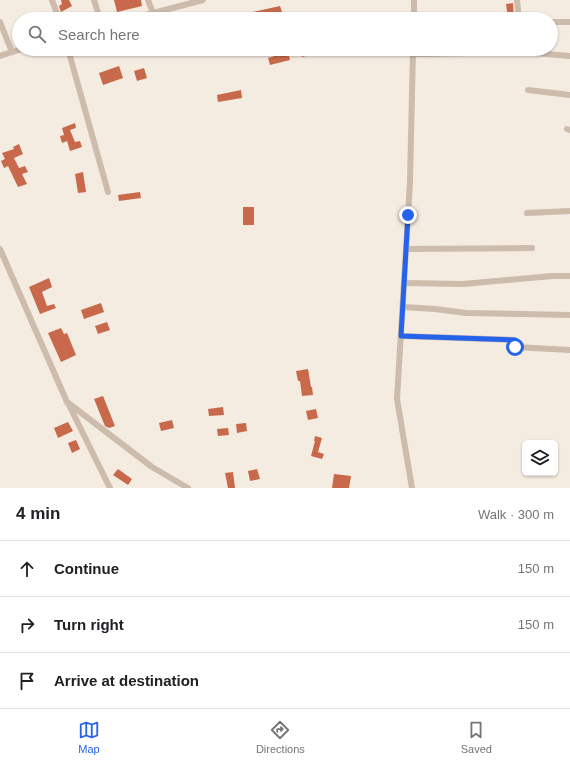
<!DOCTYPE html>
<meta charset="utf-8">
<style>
body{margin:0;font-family:Helvetica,sans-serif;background:#f6f6f6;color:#202124}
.controls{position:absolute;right:12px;bottom:12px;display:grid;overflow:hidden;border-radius:6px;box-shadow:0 1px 3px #0004}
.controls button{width:36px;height:36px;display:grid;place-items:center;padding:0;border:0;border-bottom:1px solid #e0e0e0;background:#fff;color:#202124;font:20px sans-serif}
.stop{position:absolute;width:12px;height:12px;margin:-9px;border:3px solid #2563eb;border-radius:50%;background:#fff}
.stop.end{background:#2563eb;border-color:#fff;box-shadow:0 1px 4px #0008}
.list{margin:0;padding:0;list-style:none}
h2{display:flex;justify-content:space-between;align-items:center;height:52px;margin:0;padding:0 16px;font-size:17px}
h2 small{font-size:13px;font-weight:400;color:#757577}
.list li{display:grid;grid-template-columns:26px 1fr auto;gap:12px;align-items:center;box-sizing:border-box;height:56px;padding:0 16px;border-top:1px solid #e0e0e0}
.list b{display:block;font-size:15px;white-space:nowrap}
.list em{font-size:13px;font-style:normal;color:#757577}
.icon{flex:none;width:22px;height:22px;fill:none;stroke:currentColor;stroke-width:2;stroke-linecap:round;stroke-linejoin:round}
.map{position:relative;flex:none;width:570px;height:488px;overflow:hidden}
.search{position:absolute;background:#fff;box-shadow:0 1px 3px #0004;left:12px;right:12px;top:12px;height:44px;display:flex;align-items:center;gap:10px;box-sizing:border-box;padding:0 14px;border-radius:22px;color:#757577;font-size:15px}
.sheet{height:220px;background:#fff}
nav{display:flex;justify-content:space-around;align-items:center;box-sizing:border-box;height:56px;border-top:1px solid #e0e0e0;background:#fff;font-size:11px;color:#757577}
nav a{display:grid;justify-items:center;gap:2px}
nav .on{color:#2563eb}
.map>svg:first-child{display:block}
.building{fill:#c8694b}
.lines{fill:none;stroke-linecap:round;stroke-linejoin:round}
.minor{stroke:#cdbbac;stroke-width:6}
.route{stroke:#2563eb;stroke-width:5}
</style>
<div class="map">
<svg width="570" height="488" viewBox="0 0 570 488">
<rect width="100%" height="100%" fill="#f4ebe1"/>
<!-- building -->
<g class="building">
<path d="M61,0H69L72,6L61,12L59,6L62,4Z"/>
<path d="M114,0H141L142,6L117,12Z"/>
<path d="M513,3L514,18H508L506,4Z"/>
<path d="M280,6L283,15L266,19H250L248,13Z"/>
<path d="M300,49H327V50L302,57Z"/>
<path d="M288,52L290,60L270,65L268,58Z"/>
<path d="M119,66L123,78L103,85L99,73Z"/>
<path d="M144,68L147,78L137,81L134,71Z"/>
<path d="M241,90L242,98L218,102L217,95Z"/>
<path d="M75,123L76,128L70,130L75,142L80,141L82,147L70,151L67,141L62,143L60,136L64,135L62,128Z"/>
<path d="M19,144L23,154L14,158L19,168L25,166L28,172L22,174L27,184L18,187L8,166L4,168L1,161L5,159L2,153L14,149L13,147Z"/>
<path d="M83,172L86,192L78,193L75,174Z"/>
<path d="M140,192L141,198L119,201L118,195Z"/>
<rect x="243" y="207" width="11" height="18"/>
<path d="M49,278L52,287L42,292L47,306L54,304L56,308L40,314L29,287Z"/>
<path d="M101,303L104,312L84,319L81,310Z"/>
<path d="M107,322L110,330L98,334L95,326Z"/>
<path d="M61,328L64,334L67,333L76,355L61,362L48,333Z"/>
<path d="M308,369L311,387H312L313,395L302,396L300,381H298L296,371Z"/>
<path d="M103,396L115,426L109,428L105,426L94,399Z"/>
<path d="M223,407L224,415L209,416L208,409Z"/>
<path d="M316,409L318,418L308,420L306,411Z"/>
<path d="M172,420L174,428L161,431L159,423Z"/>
<path d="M68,422L73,431L58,438L54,428Z"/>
<path d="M246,423L247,431L237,433L236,424Z"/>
<path d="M228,428L229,435L218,436L217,429Z"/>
<path d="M315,436L322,438L318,452L324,454L322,459L311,456L315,441H314Z"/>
<path d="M76,440L80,449L72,453L68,443Z"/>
<path d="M118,469L132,479L128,485L113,475Z"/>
<path d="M257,469L260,479L250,481L248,471Z"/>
<path d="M233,472L235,488H228L225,473Z"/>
<path d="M334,474L351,476L349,488H332Z"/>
</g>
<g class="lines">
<!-- minor -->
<g class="minor">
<path d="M52,0L59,19"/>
<path d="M94,0L100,19"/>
<path d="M148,0L153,13"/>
<path d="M517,0L519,19"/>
<path d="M130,19L203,0"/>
<path d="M414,19V0"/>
<path d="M0,22L12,52"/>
<path d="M551,22H570"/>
<path d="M68,49L108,192"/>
<path d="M413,54L522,52L570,56"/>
<path d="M0,56L22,49"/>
<path d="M528,90L570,95"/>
<path d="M567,129L570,130"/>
<path d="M527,213L570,211"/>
<path d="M0,249L67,402L152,467L188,488"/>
<path d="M406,249L532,248"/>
<path d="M404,283L463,284L552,276H570"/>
<path d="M403,307L435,309L466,313L570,315"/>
<path d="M401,336L515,340V347L570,350"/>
<path d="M68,403L110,488"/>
<path d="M412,488L397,399L410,182L413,49"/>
</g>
</g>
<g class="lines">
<!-- route -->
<path class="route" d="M408,215L401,336L515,340V347"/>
</g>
</svg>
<div class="controls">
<button><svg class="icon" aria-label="layers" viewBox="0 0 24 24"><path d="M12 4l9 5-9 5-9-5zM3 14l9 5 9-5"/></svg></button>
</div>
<div class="stop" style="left:515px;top:347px"></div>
<div class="stop end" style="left:408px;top:215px"></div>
<div class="search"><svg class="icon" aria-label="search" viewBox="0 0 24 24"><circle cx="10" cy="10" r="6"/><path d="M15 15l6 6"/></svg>Search here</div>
</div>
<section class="sheet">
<h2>4 min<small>Walk · 300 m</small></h2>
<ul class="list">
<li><svg class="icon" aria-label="ahead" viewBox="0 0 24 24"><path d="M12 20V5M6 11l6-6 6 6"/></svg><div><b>Continue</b></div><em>150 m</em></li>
<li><svg class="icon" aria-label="right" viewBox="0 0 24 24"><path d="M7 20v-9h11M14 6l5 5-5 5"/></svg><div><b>Turn right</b></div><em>150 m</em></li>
<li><svg class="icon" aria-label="arrive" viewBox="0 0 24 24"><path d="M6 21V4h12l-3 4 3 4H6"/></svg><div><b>Arrive at destination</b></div></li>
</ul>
</section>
<nav>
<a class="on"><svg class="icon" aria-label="map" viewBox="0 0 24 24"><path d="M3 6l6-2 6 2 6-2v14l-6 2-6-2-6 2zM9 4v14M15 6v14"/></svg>Map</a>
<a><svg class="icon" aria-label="directions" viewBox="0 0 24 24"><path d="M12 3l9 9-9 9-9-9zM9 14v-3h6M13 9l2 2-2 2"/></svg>Directions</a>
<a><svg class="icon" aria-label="saved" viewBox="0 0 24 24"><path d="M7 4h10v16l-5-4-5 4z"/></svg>Saved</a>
</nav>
